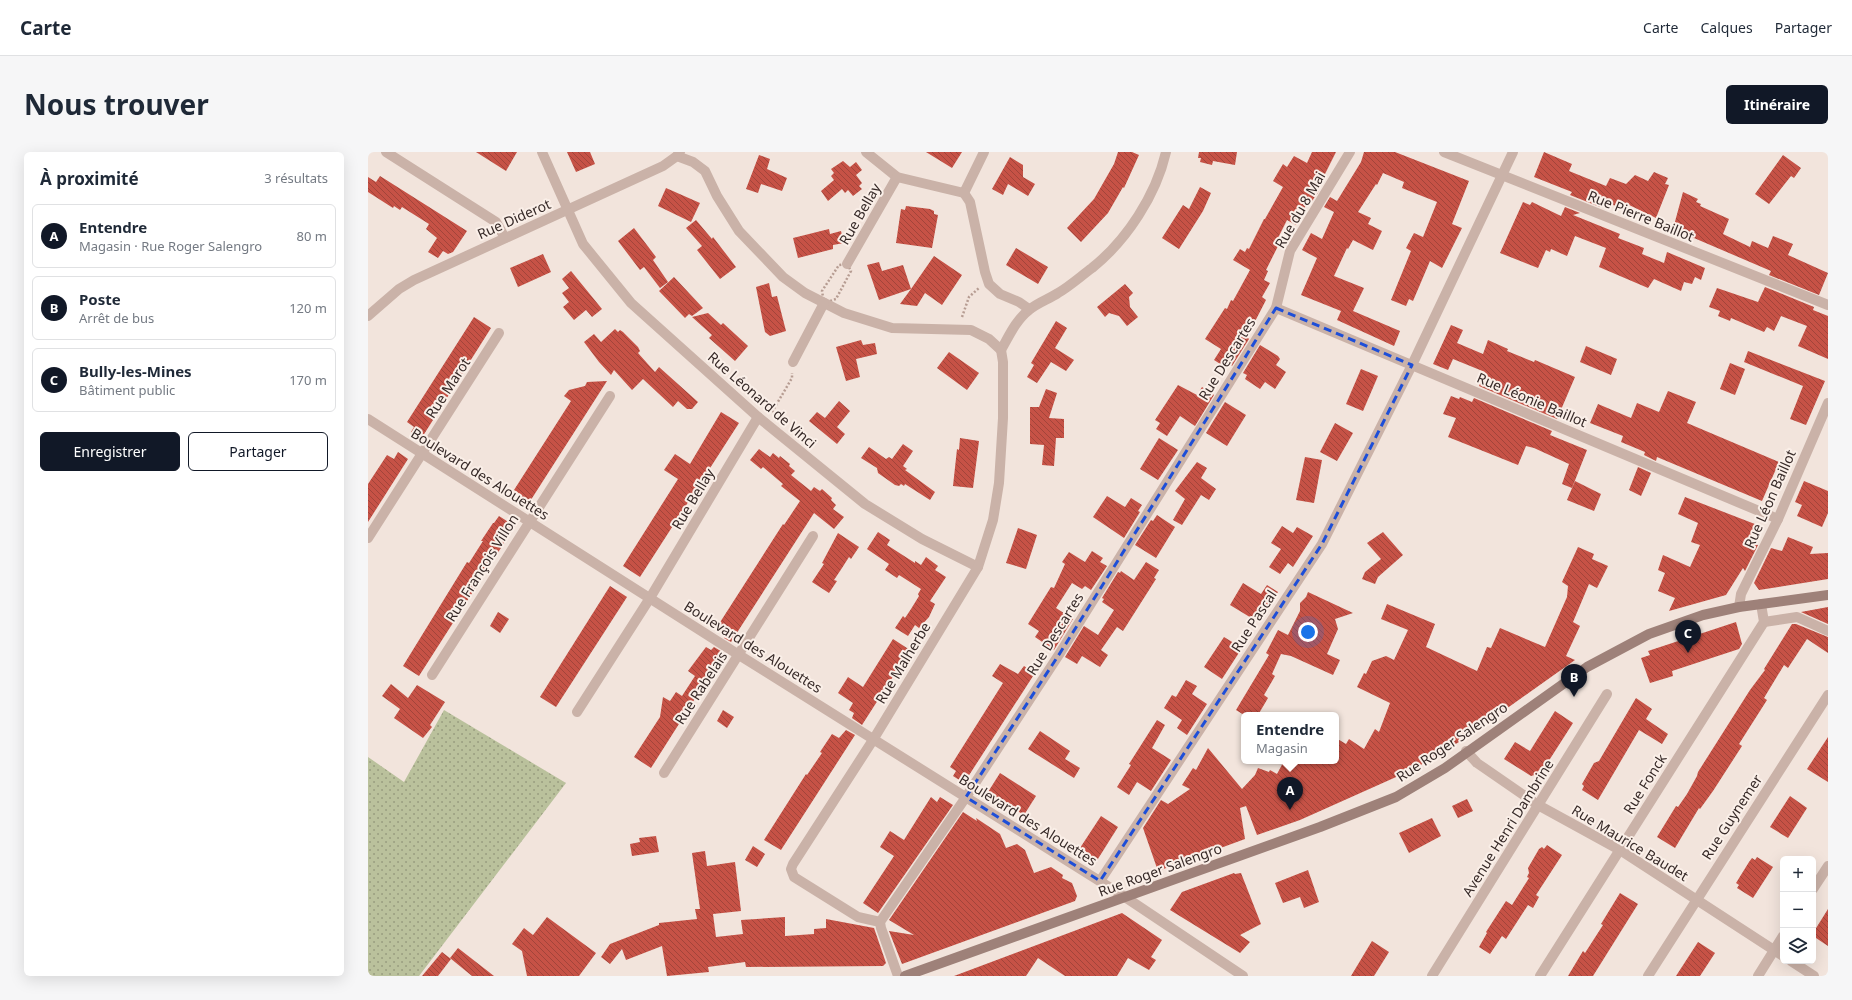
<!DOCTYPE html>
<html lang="fr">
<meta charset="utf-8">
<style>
body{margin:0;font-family:"Noto Sans",sans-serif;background:#f6f6f7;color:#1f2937}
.controls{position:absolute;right:12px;bottom:12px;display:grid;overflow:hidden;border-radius:6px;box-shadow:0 4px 16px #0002}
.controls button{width:36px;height:36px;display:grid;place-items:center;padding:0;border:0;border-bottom:1px solid #e0e1e3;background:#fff;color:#1f2937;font:20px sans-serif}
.you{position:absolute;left:940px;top:480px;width:14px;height:14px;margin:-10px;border:3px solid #fff;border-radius:50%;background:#1a73e8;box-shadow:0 0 0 6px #1a73e833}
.badge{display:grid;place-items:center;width:26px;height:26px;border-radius:50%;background:#111827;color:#fff;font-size:13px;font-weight:700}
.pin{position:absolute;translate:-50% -33px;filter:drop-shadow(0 1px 2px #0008)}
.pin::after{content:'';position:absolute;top:21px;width:14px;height:12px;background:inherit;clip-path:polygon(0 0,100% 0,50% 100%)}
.popup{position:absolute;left:873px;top:560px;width:98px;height:52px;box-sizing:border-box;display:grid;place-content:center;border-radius:6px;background:#fff;filter:drop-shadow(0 1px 3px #0005);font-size:13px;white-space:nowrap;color:#747a83}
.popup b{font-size:15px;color:#1f2937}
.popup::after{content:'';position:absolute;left:50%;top:100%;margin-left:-8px;border:8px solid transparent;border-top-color:#fff}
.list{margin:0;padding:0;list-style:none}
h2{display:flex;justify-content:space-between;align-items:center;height:52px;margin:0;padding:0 16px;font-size:17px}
h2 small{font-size:13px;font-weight:400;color:#747a83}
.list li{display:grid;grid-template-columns:26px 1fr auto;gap:12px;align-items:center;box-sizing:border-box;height:64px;margin:0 8px 8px;padding:0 8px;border:1px solid #e0e1e3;border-radius:6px}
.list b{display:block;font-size:15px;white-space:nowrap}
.list p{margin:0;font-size:13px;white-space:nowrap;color:#747a83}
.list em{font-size:13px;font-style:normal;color:#747a83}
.actions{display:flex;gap:8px;padding:12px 16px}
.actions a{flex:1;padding:9px 0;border:1px solid #111827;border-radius:6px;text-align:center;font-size:14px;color:#111827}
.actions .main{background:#111827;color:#fff}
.icon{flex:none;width:22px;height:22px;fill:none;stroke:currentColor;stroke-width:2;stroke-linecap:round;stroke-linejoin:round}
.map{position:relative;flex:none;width:1460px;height:824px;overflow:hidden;border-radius:6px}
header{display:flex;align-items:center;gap:24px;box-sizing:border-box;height:56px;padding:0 20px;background:#fff;border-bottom:1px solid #e0e1e3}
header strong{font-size:19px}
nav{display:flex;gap:22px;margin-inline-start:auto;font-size:14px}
.intro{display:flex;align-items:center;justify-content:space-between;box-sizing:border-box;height:96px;padding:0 24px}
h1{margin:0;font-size:28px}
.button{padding:10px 18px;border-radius:6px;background:#111827;color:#fff;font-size:14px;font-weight:700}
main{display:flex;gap:24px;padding:0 24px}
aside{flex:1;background:#fff;border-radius:6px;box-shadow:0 4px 16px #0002}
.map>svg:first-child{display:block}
.grass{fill:url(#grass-dots)}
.building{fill:url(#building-back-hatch)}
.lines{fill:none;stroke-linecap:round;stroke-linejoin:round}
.path{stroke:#b69c92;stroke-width:2.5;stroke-dasharray:2 2;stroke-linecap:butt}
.street{stroke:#cab2a8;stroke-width:10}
.secondary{stroke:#9e8179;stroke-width:10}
.marked{fill:none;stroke:#1d4ed8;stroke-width:3;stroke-dasharray:8 5;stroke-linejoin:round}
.labels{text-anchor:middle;stroke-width:4;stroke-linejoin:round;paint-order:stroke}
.street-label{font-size:14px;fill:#372a28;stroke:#faefe8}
</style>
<header>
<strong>Carte</strong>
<nav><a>Carte</a><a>Calques</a><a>Partager</a></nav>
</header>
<div class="intro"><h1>Nous trouver</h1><a class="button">Itinéraire</a></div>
<main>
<aside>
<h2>À proximité<small>3 résultats</small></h2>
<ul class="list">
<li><span class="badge">A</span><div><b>Entendre</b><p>Magasin · Rue Roger Salengro</p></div><em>80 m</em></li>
<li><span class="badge">B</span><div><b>Poste</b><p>Arrêt de bus</p></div><em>120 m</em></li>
<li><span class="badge">C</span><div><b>Bully-les-Mines</b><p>Bâtiment public</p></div><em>170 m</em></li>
</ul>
<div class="actions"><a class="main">Enregistrer</a><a>Partager</a></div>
</aside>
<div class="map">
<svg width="1460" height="824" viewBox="0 0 1460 824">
<defs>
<pattern id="grass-dots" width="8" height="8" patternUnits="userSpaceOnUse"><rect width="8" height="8" fill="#bac19c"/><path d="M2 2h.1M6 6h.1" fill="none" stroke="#989d7f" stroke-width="1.8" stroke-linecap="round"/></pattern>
<pattern id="building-back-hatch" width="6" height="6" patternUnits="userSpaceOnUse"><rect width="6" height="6" fill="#c65246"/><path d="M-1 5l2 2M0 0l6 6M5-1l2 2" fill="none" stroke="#a2443a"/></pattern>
</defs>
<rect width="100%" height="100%" fill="#f2e4dc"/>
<!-- grass -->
<path class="grass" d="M76,558L198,631L51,824H0V605L36,630Z"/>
<!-- building -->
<g class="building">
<path d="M108,0H149L138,19Z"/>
<path d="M199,0H222L227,12L208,20Z"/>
<path d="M558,0H594L584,16Z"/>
<path d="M750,0H764L771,3L756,36L755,35L740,61L713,90L699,76L726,47L746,12Z"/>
<path d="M831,0H869L867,13L845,9L844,13L832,10L833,6H830Z"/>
<path d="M944,0H968L949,38L951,39L944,49H940L928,73L919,68L908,90L911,92L898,118L900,119L896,128L902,131L894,145L898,148L879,185L881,187L864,214L859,211L857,215L846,208L853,197L837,187L857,156L859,157L863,148L865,149L882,118L865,108L872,97L877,100L879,96L881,97L896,67H897L915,35L905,29L915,12L919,15L926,4L939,11Z"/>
<path d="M996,0H1027L1101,29L1084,72L1094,76L1074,116L1062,109L1045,149L1041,147L1038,154L1023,148L1043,99L1038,96L1046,81L1055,85L1069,50L1034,36L1036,30L1015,21L1009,33L1008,32L990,60L1003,66L1000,72L1014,79L1005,98L985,88L980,97L979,96L966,124L996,136L985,159L1032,179L1026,194L969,168L973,159L933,143L949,106L934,98L943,81L954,87L966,60L956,55L962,45L969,49L993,10Z"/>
<path d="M1176,0L1204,12L1201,19L1238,34L1242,26L1258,32L1267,23L1280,29L1286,20L1300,26L1297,32L1301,33L1288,66L1253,49L1251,55L1242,52L1232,55L1202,43L1204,40L1166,25Z"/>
<path d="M391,3L402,7L399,17L419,26L414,39L393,32L390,41L378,37Z"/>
<path d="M1415,3L1433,16L1426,26L1423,24L1401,52L1387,42Z"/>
<path d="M642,5L655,13V25L667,32L660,44L640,32L635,43L624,37Z"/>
<path d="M475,9L482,15L488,10L494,18L488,23L494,31L491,34L494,37L485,44L480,38L477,41L474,37L460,49L453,39L466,28L463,24L466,21L463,17Z"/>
<path d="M12,24L99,79L85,100L80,102L75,99L70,106L60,100L69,86L58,77L61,72L34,55L32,58L26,54L25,56L0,40V25L8,30Z"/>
<path d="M832,35L843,41L835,59L811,97L794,86L815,53L821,57Z"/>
<path d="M298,36L332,51L323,70L290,54Z"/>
<path d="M1315,40L1330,47L1328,50L1333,52L1332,54L1361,67L1355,82L1382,95L1384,89L1400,96L1405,84L1425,92L1420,103L1460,121L1451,143L1401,123L1403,119L1305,77Z"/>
<path d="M1155,50L1162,53L1164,50L1193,64L1197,55L1212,61L1205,63L1252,82L1250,86L1276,96L1274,102L1296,111L1299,100L1337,116L1333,128L1327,125L1324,132L1316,130L1313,139L1286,127L1280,136L1231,115L1238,96L1207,84L1199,104L1183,97L1182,100L1178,98L1170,116L1132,101Z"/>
<path d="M538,54L562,57L566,59V62L570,63L564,96L528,91L533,57L537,58Z"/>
<path d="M328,68L344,87L345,85L368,115L352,127L329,98L334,94L318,76Z"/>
<path d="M266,76L288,105L285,108L300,130L292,136L276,115L272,118L250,89Z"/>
<path d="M461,77L462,82L473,79L476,91L465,93V97L430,106L425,86Z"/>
<path d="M648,96L680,115L670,132L638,113Z"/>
<path d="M175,102L183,120L150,135L142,116Z"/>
<path d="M566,104L594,123L574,153L557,141L549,154L532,152L543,137L511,148L499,113L511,110L514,119L535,113L543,137Z"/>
<path d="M203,119L234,157L224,165L218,158L206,168L195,155L201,150L194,141L201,136L194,127Z"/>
<path d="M306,125L335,156L324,164L321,162L317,166L291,139Z"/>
<path d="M401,131L404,145L409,144L418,179L402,184L397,180L388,135Z"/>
<path d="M757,132L765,141L761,145L762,155L770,165L759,174L751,164L741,161L737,165L729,155Z"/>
<path d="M1397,135L1446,155L1445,158L1460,164V207L1430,194L1439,174L1413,164L1406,179L1399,175L1396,180L1363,166L1362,169L1350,164L1352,159L1341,155L1349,136L1390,150Z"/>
<path d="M340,161L353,173L355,171L380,194L367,209L341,186L344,183L324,165Z"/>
<path d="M106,165L123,176L53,287L43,280L46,275L39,270Z"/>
<path d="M688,169L699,176L687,196L706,208L698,219L683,210L669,231L659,225L666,213L663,211Z"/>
<path d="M1083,173L1095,178L1089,191L1115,202L1120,188L1140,197L1139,199L1166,210L1167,208L1207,225L1189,267L1111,234L1117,220L1085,207L1080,218L1065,212Z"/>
<path d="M247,177L250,180L252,178L255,180L270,195L272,199L270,201L287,220L291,215L330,250L324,257H319L310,249L305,255L275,227L264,238L246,218L243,223L231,210L216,190L226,182L233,190Z"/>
<path d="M493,188L495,193L507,191L509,202L488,207L492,225L478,229L468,195Z"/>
<path d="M892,193L910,204L912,207L908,213L918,220L907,237L897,230L892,237L877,227L879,223L875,221Z"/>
<path d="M1218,194L1249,207L1243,223L1212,210Z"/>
<path d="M1380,199L1457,229L1438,273L1422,267L1435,234L1376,210Z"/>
<path d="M581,200L611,221L599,238L569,216Z"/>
<path d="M1362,211L1377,217L1367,243L1352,237Z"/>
<path d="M993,217L1010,224L995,259L978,252Z"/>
<path d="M239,229L159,354L149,347L152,342L146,338L203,249L196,244L201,238L217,234L219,230Z"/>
<path d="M810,233L829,243L834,235L846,243L827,274L812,264L799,284L788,277L792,271L787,268Z"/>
<path d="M678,237L689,241L681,266L696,267V286H688L686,314L674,313L676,293L662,292V255H671Z"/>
<path d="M1300,239L1328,250L1319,271L1411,310L1394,349L1289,305L1288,309L1276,303L1277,300L1253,290L1255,284L1222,271L1230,252L1263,266L1269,251L1291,260Z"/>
<path d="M1083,244L1091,247L1092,245L1104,250L1106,246L1184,279L1182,283L1219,298L1204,336L1194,332L1201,312L1166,296L1158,294L1150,313L1080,285L1088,266L1075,262Z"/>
<path d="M471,249L482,259L469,275L477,282L469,292L441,269L449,260L457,266Z"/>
<path d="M857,250L878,263L859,294L838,281Z"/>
<path d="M353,260L371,271L272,425L255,414L310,327L296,318L307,302L322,312Z"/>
<path d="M967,271L985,281L969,309L952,300Z"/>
<path d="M592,286L611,289L605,336L585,334L589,297L591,298Z"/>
<path d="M791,286L810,298L790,328L772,317Z"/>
<path d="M535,292L545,299L535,314L539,317L537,318L567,340L562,348L537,332L536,334L533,332L531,334L527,333L510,321L509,316L493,306L501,295L518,307L521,305L524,307Z"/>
<path d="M391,297L402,305L405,301L411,306L412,304L422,312L421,314L427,319L423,323L443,339L446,335L452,339L454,337L464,346L463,348L468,353L465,357L476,365L466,377L446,361L363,490L356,486L360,482L349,475L415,372L416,373L432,349L413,334L415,332L395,315L393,317L382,308Z"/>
<path d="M30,300L40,307L0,370V332L19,303L26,307Z"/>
<path d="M937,305L954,308L946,351L928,348Z"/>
<path d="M829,310L839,316L833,326L848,337L841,348L833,343L814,373L805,368L817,347L807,339Z"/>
<path d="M1270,315L1283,321L1273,344L1261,338Z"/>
<path d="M1207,329L1233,342L1226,359L1199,348Z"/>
<path d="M1436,329L1460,339V361L1454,375L1429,364L1434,353L1427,350Z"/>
<path d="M739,344L757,355L763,346L774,353L770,359L772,360L756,386L725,365Z"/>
<path d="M1317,345L1392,374L1394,379L1387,392L1390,393L1377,419L1375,416L1358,443L1301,459L1307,446L1290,439L1297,421L1290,418L1295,403L1322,415L1332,393L1323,390L1330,371L1310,362Z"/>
<path d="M789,363L807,375L788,406L767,393L783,368L785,369Z"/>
<path d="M131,364L147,374L51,524L35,514L99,410L101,411L115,389H113L125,371H126Z"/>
<path d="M914,374L925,381L929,375L945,384L925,415L920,411L912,422L901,415L913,397L903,391Z"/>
<path d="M650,376L669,383L658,417L638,411Z"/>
<path d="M510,380L522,388L519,393L547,411V409L553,413L558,405L570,414L567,418L578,425L562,449L567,452L561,465L551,476L547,473L540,484L527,476L535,464L537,466L543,457L551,444L550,442L553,437L531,423L529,426L517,418L521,412L499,397Z"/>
<path d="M1015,380L1035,403L1010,425L1007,432L994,427L997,420L1013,407L999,391Z"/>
<path d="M470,381L491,395L483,407L481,405L474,416L466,428L469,429L461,441L444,430L456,412L454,411Z"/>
<path d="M1420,385L1445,395L1442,402L1460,401V427L1391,438L1386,431L1403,396L1414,399Z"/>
<path d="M1210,395L1226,402L1224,407L1240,414L1229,436L1221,432L1205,470L1212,474L1198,504L1207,508L1096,587L1046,617L932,668L889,683L878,654L872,656L877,687L790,719L775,676L793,648L800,652L822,637L814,633L825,616L828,618L840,596L874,637L887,623L890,616L901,620L902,618L909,622L916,609H968V586L978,592L981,587L996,597L1007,577L1011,580L1022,551L989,535L996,521L998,522L1004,509L1018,504L1026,508L1040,478L1013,467L1019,452L1067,472L1058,495L1109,519L1119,495L1123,496L1132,476L1177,495L1199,445L1200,434L1194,430Z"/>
<path d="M724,399L735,406L732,410L739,414L723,438L717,434L714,437L704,431L688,456L705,467L686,498L667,485L671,479L660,472L683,435L686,436L697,412L694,410L701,400L717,410Z"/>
<path d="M778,410L791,418L786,426L788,427L755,479L749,475L733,498L740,503L732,515L714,504L709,512L697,505L716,474L730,483L746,458L734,450L736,447L734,446L750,420L752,421L753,419L766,428Z"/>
<path d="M875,431L893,442L899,433L910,440L890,470L862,453Z"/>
<path d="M242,434L259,445L188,555L172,545Z"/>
<path d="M940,440L985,461L967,467L970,477L959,502L972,508L965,523L923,504L913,502L904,522L907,524L896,543L900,546L890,563H876L868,558L901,503L898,501L910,478L920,483L932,459V451L938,445Z"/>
<path d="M1460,455V472L1433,460Z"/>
<path d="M130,460L141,467L132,481L122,474Z"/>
<path d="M1368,470L1374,492L1371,497L1304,519L1305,524L1282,531L1273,506L1282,503L1280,499Z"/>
<path d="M1424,472H1428L1460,485V501L1439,487L1420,516L1416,513L1396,546L1399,548L1371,592L1374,594L1345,639L1332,657L1331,656L1307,696L1289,685L1308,654L1310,655L1319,642L1329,624L1330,620L1382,538L1397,518L1396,517Z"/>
<path d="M856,485L874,496L854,527L836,515Z"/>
<path d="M525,487L542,498L494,573L484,566L486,561L481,558L485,551L470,541L480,525L495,535Z"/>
<path d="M338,495L343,498L346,495L356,501L283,616L266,605L292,565L295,545L302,549L308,540L314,544L327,524L320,519Z"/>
<path d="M632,512L650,522L656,514L667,521L596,631L585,624L588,619L582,615L635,531L624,524Z"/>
<path d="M818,528L829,534L824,542L839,552L819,583L809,576L814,568L796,556L804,543L808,545Z"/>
<path d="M23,532L40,546L49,533L77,550L62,573L64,575L55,586L26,566L32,557L14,544Z"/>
<path d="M1268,546L1284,557L1278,567L1300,582L1294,592L1271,578L1230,648L1214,638L1216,634L1214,632L1226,611L1231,609Z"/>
<path d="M355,558L366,565L359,576L349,569Z"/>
<path d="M1187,559L1205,571L1173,621L1163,624L1136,607L1147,590L1162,599Z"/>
<path d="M789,568L797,573L784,596L803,608L783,639L769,630L761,643L749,635L763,613L761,612Z"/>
<path d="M478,578L487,583L413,698L396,688L438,622L439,623L454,601L452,600L464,582L471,586Z"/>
<path d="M672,579L702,599L697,607L712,616L706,626L660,597Z"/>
<path d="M1460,585V630L1439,617Z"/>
<path d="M632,621L668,644L656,663L620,640Z"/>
<path d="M1422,644L1439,656L1420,686L1402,675Z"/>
<path d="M563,645L569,650L572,645L585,653L510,761L495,751L526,704L512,695L522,679L536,688Z"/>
<path d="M1099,647L1105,659L1090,666L1084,654Z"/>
<path d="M595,660L609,669L608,666L632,682L638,696L649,692L657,698L666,721L683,715L695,723L694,726L704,731L709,744L707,749L534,812L521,779L546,783L521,768Z"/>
<path d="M733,664L750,675L728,710L710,699Z"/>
<path d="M1064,666L1073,684L1041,701L1031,681Z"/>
<path d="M288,684L291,700L264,704L262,692L272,690L271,686Z"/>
<path d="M1179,693L1194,703L1168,743L1171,745L1165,756L1160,753L1138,787L1134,784L1122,802L1111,795L1119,781L1118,780L1138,749L1144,753L1161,726L1159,725L1161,721L1160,716L1171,697L1174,695L1176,697Z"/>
<path d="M385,694L397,702L389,715L377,708Z"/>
<path d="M337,699L339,714L367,710L373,759L345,762L348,785L375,782L373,768L417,765V784L446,782V777L458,776V767L506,776L518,811L515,814L378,815L377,810L340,815L341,820L299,824L294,794L258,808L254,797L242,812L233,805L242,792L291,773V771L329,767L327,757H332L324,701Z"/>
<path d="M1389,705L1405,715L1385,746L1369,736L1371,733L1368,731L1381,710L1384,706L1387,708Z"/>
<path d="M940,718L951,750L936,756L932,745L915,751L907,731Z"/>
<path d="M866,721L867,722L873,721L893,772L872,783L882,790L872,801L802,758L814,740Z"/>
<path d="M1252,741L1270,752L1225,824H1200L1215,799L1217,801L1235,773L1233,772Z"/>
<path d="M1460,757V794L1445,784V781Z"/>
<path d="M754,761L794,788L783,805L788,808L781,818L760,806L749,824H697L670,806L658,824H586Z"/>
<path d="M179,765L228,801L211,824H159L154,799L144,792L156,776L165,783Z"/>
<path d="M1004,789L1021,800L1006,824H983Z"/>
<path d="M1330,790L1347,801L1332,824H1308Z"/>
<path d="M90,796L126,824H104L82,806Z"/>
<path d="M74,800L83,807L70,824H54Z"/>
</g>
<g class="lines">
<!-- path -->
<g class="path">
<path d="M479,112L483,119L468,147L456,151L454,139L471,113Z"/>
<path d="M594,165L601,145L611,136"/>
<path d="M404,260L424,226V221"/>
</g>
<!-- street -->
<g class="street">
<path d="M18,0L128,70L137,86"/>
<path d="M174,0L215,92L263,151L390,265L497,352L554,387L610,415"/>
<path d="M312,0L309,4L325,10L337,19L349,44L371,79L415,125L437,141L476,161L524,176L603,178L621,187L633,198C641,184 648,168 661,158C669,151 681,147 690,141C702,134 713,124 724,116C759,88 788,43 798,0"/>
<path d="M498,0L529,25L596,41L616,0"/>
<path d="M1076,0L1460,153"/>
<path d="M596,41L602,50L617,120L621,132L632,142L651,150L661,157"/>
<path d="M479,112L529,25"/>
<path d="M908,156L1410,367"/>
<path d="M0,164L31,137L46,128L295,14L309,4"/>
<path d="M425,210L456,151"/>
<path d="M0,267L371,503L757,745L875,824"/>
<path d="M0,386L131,181"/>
<path d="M1371,455L1373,442L1410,367L1460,251"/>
<path d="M1396,470L1429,465L1460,479"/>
<path d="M64,523L242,244"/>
<path d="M209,560L282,446L390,265"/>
<path d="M1098,599L1109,611L1170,653L1252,698L1415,804"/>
<path d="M296,621L445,384"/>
<path d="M732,729L954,392L1044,213L1145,0"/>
<path d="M1445,737L1460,714"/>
<path d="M512,770L490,765L426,725L423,717L425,712L505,588L610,415L625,368L631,331L635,266V210L633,198"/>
<path d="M1423,809L1446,824"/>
<path d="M530,824L513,776L512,770L598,645L692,501L908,156L922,99L982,0"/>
<path d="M1064,824L1239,542"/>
<path d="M1172,824L1396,470L1393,452"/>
<path d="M1280,824L1460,543"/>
<path d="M1390,824L1415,784"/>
</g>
<!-- secondary -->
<path class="secondary" d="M537,824L952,675L1028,645L1077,616L1219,515L1281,482L1335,463L1371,455L1460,443"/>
</g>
<!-- marked area -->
<path class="marked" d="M908,156L1044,213L954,392L732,729L598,645L692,501Z"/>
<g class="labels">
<!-- street labels -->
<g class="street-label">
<text transform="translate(932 58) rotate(-60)" y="5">Rue du 8 Mai</text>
<text transform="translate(492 62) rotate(-60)" y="5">Rue Bellay</text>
<text transform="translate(1273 64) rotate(22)" y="5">Rue Pierre Baillot</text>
<text transform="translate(146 67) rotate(-24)" y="5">Rue Diderot</text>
<text transform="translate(859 207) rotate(-58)" y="5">Rue Descartes</text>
<text transform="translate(80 236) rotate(-57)" y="5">Rue Marot</text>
<text transform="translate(394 248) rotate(41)" y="5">Rue Léonard de Vinci</text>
<text transform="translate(1164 248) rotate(23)" y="5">Rue Léonie Baillot</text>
<text transform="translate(112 322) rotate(32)" y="5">Boulevard des Alouettes</text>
<text transform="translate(325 347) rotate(-59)" y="5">Rue Bellay</text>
<text transform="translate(1402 347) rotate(-66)" y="5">Rue Léon Baillot</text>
<text transform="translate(114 416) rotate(-58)" y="5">Rue François Villon</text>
<text transform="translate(886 469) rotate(-57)" y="5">Rue Pascal</text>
<text transform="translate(687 482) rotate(-58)" y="5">Rue Descartes</text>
<text transform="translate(385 495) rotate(32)" y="5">Boulevard des Alouettes</text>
<text transform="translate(535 511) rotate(-59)" y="5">Rue Malherbe</text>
<text transform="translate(333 536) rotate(-57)" y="5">Rue Rabelais</text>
<text transform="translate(1084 590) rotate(-34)" y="5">Rue Roger Salengro</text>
<text transform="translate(1277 632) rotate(-58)" y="5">Rue Fonck</text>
<text transform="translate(1364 665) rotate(-57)" y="5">Rue Guynemer</text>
<text transform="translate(660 668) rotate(32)" y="5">Boulevard des Alouettes</text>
<text transform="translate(1140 676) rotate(-58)" y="5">Avenue Henri Dambrine</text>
<text transform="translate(1262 691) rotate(31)" y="5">Rue Maurice Baudet</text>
<text transform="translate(792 718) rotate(-20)" y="5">Rue Roger Salengro</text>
</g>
</g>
</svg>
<div class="controls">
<button>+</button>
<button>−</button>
<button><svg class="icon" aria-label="layers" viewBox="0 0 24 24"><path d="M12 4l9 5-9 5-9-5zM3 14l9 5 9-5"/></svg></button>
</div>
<div class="you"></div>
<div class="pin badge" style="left:922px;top:658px">A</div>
<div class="popup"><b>Entendre</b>Magasin</div>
<div class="pin badge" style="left:1206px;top:545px">B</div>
<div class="pin badge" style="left:1320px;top:501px">C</div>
</div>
</main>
